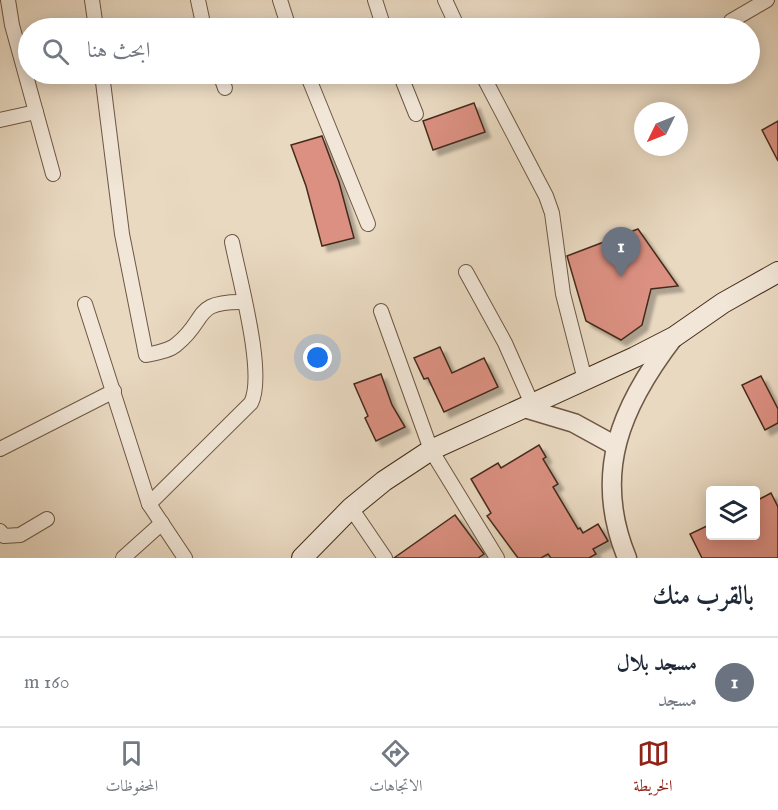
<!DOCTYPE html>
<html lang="ar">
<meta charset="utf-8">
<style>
body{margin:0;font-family:"IM FELL English",Amiri,serif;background:#f2f2f3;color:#1f2937;direction:rtl}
.controls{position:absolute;right:18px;bottom:18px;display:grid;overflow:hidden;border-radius:6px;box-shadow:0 3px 15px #0003}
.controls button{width:54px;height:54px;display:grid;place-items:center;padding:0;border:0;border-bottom:2px solid #e0e1e3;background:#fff;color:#1f2937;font:30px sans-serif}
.compass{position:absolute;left:634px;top:102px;width:54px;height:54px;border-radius:50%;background:#fff;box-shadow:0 3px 15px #0003;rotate:227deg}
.you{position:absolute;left:318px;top:358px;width:21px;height:21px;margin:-15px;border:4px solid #fff;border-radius:50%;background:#1a73e8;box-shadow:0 0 0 9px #1a73e833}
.badge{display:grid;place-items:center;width:39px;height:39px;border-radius:50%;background:#8f2418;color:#fff;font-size:20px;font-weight:700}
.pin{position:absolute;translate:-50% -50px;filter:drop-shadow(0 2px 3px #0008)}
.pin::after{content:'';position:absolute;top:32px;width:21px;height:18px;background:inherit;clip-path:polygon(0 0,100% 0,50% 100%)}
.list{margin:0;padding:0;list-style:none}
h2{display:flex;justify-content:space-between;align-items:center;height:78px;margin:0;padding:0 24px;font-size:26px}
h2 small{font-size:20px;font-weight:400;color:#747a83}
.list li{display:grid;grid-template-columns:39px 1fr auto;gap:18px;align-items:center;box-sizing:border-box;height:90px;padding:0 24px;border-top:2px solid #e0e1e3}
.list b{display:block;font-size:22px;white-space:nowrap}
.list p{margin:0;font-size:20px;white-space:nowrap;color:#747a83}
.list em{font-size:20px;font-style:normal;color:#747a83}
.icon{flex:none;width:33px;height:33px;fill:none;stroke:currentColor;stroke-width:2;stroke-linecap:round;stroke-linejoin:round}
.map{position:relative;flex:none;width:778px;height:558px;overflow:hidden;direction:ltr}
.search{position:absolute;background:#fff;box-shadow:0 3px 15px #0003;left:18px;right:18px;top:18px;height:66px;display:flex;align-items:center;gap:15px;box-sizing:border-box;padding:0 21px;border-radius:33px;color:#747a83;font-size:22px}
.sheet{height:168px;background:#fff}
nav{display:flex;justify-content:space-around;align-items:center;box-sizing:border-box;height:84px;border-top:2px solid #e0e1e3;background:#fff;font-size:16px;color:#747a83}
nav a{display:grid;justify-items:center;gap:3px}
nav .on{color:#8f2418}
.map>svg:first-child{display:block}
.building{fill:#db9081;stroke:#452c1b;stroke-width:1.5;filter:url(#shadow)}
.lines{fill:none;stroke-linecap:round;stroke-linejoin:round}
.minor-casing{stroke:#6e5744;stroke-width:16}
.tertiary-casing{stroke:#6e5744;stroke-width:21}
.secondary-casing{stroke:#452c1b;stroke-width:22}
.minor{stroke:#f1e6d7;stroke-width:14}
.tertiary{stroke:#f1e6d7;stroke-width:18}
.secondary{stroke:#f1e6d7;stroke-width:20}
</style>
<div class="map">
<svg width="778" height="558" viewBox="0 0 778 558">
<defs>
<filter id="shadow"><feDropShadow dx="5.5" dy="5.5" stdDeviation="1.5" flood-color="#0004"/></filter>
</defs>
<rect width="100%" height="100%" fill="#e9d9c1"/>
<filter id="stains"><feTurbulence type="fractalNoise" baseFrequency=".00333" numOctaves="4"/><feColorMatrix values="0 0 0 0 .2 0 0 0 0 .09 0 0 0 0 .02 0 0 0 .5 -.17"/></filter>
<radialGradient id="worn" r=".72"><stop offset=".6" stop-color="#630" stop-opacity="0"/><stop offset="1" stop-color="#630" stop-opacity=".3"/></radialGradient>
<!-- building -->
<g class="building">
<path d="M474,103L485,132L433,150L423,121Z"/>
<path d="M778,121V161L762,130Z"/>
<path d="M322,136L339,182L354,238L322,246L306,186L291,145Z"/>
<path d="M638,229L678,286L651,289L642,325L621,340L586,321L567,256Z"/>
<path d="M440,347L452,373L484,358L498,387L444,412L428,378L424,379L414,358Z"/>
<path d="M381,374L392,405L405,427L376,441L365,418L368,416L354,384Z"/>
<path d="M761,376L778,409V423L765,430L742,385Z"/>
<path d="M539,445L546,457L543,459L558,484L553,487L578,529L580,528L583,533L598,524L608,541L593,549L596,554L589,558H551L548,554L541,558H518L487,516L491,513L471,479L498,463L501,468Z"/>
<path d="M771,493L778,507V558H702L690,534L711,524V536H756V501Z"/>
<path d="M455,515L484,554L478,558H394Z"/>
</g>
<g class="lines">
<defs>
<g id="minor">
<path d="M8,0L12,25L53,174"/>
<path d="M92,0L96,28"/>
<path d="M198,0L204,28"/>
<path d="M280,0L289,28"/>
<path d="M375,0L384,28"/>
<path d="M445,0L458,28"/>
<path d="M731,21L767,0"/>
<path d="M102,74L122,234L146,355C155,353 170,351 177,344C208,319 192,301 244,302"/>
<path d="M220,74L225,88"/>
<path d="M307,74L368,224"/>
<path d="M400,74L416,114"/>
<path d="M482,74L546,196L552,213L563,294L585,380"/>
<path d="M0,120L36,112"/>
<path d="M466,272L505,343L532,404"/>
<path d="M85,304L149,504"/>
<path d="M381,311L431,450L497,558"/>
<path d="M0,449L114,391"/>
<path d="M351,508L385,558"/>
<path d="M0,531L4,536L20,535L47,519"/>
<path d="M123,558L162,523"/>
<path d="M185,558L149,504L251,403C266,374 239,278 232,242"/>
</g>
<g id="tertiary">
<path d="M524,408L574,423L616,446"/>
<path d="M627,558C592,473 621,406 674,337"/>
</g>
<path id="secondary" d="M302,558L351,508L384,481L431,450L635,357L674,337L723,303L778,272"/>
</defs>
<!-- minor casing -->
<use href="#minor" class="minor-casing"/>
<!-- tertiary casing -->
<use href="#tertiary" class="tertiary-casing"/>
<!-- secondary casing -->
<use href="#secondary" class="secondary-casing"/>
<!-- minor -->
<use href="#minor" class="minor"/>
<!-- tertiary -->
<use href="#tertiary" class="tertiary"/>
<!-- secondary -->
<use href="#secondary" class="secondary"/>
</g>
<rect width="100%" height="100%" filter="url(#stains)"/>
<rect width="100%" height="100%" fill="url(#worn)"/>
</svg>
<div class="controls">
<button><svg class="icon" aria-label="layers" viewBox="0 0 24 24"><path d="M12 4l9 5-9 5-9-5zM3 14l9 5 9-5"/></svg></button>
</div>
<svg class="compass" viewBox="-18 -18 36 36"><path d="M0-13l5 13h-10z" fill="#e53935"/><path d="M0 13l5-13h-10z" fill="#747a83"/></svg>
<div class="you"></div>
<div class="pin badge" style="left:621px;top:277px;background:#6b7280">1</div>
<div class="search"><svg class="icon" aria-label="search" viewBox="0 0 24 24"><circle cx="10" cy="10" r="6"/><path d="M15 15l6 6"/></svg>ابحث هنا</div>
</div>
<section class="sheet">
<h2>بالقرب منك<small></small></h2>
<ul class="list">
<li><span class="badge" style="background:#6b7280">1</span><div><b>مسجد بلال</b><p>مسجد</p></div><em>160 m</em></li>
</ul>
</section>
<nav>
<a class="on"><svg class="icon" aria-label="map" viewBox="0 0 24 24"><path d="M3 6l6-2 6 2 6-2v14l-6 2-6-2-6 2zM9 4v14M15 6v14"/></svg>الخريطة</a>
<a><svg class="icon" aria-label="directions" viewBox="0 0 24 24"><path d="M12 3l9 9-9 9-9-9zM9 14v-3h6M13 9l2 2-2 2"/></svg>الاتجاهات</a>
<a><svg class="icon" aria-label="saved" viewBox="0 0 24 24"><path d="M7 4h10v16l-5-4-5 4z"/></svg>المحفوظات</a>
</nav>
